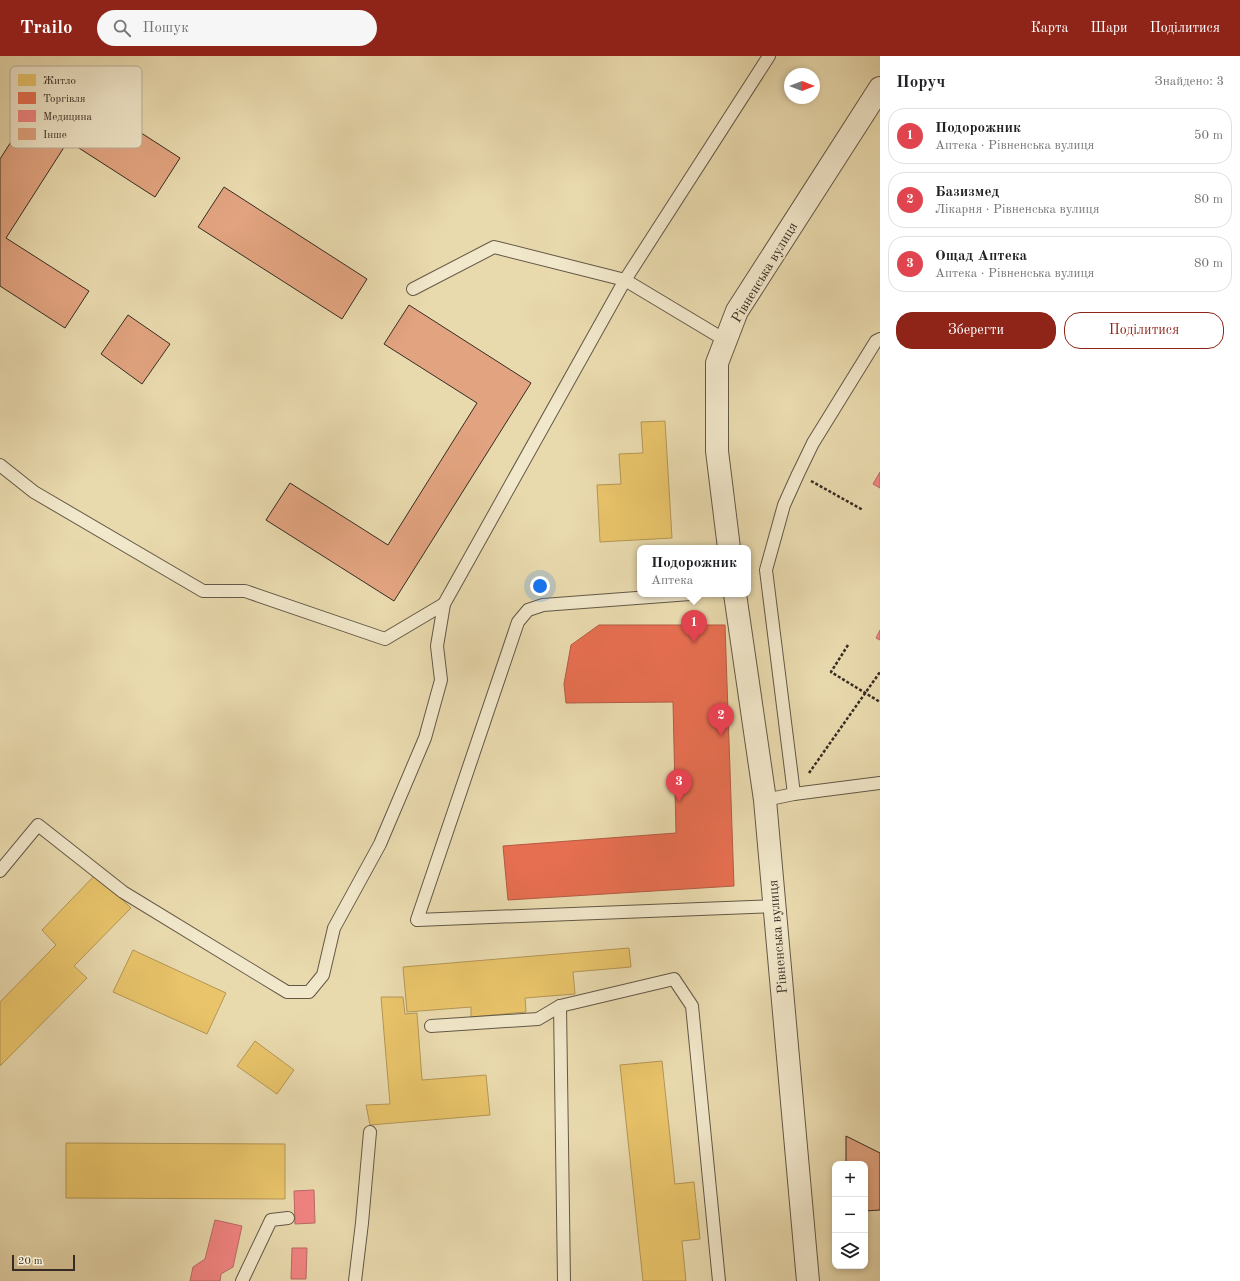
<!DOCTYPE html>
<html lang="uk">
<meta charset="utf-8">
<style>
body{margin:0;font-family:"Old Standard TT",serif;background:#f6f6f6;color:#202124}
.controls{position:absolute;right:12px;bottom:12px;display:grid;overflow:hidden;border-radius:8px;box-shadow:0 2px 6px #0003}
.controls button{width:36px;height:36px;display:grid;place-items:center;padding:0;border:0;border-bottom:1px solid #e0e0e0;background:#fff;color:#202124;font:20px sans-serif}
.compass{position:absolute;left:784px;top:12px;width:36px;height:36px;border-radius:50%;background:#fff;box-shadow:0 2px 6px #0003;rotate:90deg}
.scale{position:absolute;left:12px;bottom:10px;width:63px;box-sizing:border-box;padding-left:4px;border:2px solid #362c23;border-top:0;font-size:11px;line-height:14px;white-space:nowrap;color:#362c23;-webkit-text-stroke:3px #f1e7ca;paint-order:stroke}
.you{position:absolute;left:540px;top:530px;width:14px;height:14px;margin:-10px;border:3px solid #fff;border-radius:50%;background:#1a73e8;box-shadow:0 0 0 6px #1a73e833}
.badge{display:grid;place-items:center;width:26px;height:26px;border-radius:50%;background:#8f2418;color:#fff;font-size:13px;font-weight:700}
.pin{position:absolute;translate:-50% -33px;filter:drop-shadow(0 1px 2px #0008)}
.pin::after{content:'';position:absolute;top:21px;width:14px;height:12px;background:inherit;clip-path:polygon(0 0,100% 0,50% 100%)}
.popup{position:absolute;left:637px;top:489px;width:114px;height:52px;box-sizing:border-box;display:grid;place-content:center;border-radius:8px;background:#fff;filter:drop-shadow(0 1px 3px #0005);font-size:13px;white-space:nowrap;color:#757577}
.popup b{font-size:15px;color:#202124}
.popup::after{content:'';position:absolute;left:50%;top:100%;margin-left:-8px;border:8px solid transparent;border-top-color:#fff}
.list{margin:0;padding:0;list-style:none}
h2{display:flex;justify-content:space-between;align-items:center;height:52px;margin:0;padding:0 16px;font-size:17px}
h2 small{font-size:13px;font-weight:400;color:#757577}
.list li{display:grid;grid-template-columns:26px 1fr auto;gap:12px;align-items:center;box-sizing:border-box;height:56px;margin:0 8px 8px;padding:0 8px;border:1px solid #e0e0e0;border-radius:16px}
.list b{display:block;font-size:15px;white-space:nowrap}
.list p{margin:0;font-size:13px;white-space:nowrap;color:#757577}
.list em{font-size:13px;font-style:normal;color:#757577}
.actions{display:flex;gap:8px;padding:12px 16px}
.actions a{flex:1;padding:9px 0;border:1px solid #8f2418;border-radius:16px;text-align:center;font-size:14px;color:#8f2418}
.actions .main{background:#8f2418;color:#fff}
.icon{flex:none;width:22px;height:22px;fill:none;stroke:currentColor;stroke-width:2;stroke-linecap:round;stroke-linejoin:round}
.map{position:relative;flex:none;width:880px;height:1225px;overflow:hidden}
header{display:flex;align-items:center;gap:24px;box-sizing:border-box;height:56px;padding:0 20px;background:#8f2418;color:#fff}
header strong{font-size:19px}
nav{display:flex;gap:22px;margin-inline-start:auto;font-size:14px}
.search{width:280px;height:36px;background:#f6f6f6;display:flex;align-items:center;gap:10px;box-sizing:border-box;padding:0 14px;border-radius:22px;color:#757577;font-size:15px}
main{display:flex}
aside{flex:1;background:#fff}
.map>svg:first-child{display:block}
.homes{fill:#e9c46a;stroke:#b39655}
.shops{fill:#e76f51;stroke:#b25b43}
.health{fill:#f28482;stroke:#ba6a66}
.building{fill:#e2a480;stroke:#362c23}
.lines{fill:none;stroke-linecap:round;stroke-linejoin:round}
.service-casing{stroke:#635846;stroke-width:14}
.tertiary-casing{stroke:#635846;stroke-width:24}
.path{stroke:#362c23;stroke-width:2.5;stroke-dasharray:3 2;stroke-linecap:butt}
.service{stroke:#f1e7ca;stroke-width:12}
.tertiary{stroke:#f1e7ca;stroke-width:22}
.labels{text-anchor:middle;stroke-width:4;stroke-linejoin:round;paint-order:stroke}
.street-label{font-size:14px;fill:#362c23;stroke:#f1e7ca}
.key{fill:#f1e7ca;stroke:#b9af98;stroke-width:1}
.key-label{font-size:11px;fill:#362c23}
</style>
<header>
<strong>Trailo</strong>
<div class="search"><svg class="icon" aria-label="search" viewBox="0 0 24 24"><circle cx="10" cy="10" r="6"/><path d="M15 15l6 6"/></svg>Пошук</div>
<nav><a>Карта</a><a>Шари</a><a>Поділитися</a></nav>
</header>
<main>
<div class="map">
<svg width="880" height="1225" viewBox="0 0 880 1225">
<rect width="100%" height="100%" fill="#e9daae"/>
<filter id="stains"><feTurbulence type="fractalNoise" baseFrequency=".005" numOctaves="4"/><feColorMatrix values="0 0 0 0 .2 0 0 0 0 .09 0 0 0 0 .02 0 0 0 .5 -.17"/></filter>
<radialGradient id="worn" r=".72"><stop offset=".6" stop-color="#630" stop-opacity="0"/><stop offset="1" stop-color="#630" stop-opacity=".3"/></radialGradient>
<!-- homes -->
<g class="homes">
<path d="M665,365L672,482L600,486L597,429L621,428L619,398L643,397L641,366Z"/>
<path d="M96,818L131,852L74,910L87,922L0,1010V946L56,889L42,874Z"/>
<path d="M629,892L631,911L573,916L575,938L525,942L526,956L471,961V951L407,956L403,911Z"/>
<path d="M133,894L226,937L207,978L113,936Z"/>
<path d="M381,941H403L405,958L417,957L422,1024L486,1019L490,1059L370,1069L366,1049L390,1048Z"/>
<path d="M255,985L294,1014L277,1038L237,1010Z"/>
<path d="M662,1005L675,1128L694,1126L700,1183L682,1185L686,1225H643L620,1009Z"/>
<path d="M66,1087L285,1088V1143L66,1142Z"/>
</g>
<!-- shops -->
<path class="shops" d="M599,569H725L734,830L508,844L503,790L676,777L673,646L566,647L564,628L571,589Z"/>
<!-- health -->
<g class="health">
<path d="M880,416V432L873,428Z"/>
<path d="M880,574V584L876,582Z"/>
<path d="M314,1134L315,1167L295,1168L294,1135Z"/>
<path d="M215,1164L242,1170L233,1211L221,1218L220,1225H190L193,1211L205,1203Z"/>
<path d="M292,1192H307L306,1223H291Z"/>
</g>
<!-- building -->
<g class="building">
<path d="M53,20L180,102L155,141L68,85L6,182L89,235L65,272L0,230V103Z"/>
<path d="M224,131L367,223L342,263L198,171Z"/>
<path d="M409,249L531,327L394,545L266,464L290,427L388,489L477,347L384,288Z"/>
<path d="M128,259L170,288L142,328L101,298Z"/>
<path d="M846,1080L880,1097V1154L865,1155V1108H846Z"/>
</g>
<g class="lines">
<defs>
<g id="service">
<path d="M413,233L494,191L625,224L725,284"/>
<path d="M880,283L876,285L813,387L798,418L784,449L766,514L794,738L880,727"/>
<path d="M0,409L34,436L203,535H245L385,583L444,548L625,224L769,0"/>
<path d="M690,538L543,549L528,554L518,566L417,864L774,850"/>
<path d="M765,744L794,738"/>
<path d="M0,815L38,769L123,836L287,936H309L323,919L334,872L380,788L425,682L441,624L437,590L444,548"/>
<path d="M560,950L564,1225"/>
<path d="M431,970L538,963L560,950L674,923L692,950L719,1225"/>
<path d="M242,1225L271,1164L288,1162"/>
<path d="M355,1225L362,1167L370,1076"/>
</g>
<g id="tertiary">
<path d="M729,492L717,395V307L737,255L880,32"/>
<path d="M735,538L765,744L808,1225"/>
</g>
</defs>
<!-- service casing -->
<use href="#service" class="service-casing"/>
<!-- tertiary casing -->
<use href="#tertiary" class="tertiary-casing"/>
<!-- path -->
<g class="path">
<path d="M811,425L863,454"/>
<path d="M848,589L831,616L880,646"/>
<path d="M809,717L880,616"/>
</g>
<!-- service -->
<use href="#service" class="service"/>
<!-- tertiary -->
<use href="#tertiary" class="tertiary"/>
</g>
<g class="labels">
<!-- street labels -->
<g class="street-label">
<text transform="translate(764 216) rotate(-59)" y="5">Рівненська вулиця</text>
<text transform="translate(777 881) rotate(-95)" y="5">Рівненська вулиця</text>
</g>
</g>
<!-- legend -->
<rect x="10" y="10" width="132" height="82" rx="6" class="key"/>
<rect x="18" y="18" width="18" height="12" fill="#e9c46a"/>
<rect x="18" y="36" width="18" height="12" fill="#e76f51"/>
<rect x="18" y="54" width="18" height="12" fill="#f28482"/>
<rect x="18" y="72" width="18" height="12" fill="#e2a480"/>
<g class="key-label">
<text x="43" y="28">Житло</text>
<text x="43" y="46">Торгівля</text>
<text x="43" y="64">Медицина</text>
<text x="43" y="82">Інше</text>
</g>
<rect width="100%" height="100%" filter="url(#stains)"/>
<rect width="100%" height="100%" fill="url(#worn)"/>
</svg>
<div class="controls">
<button>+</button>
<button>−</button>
<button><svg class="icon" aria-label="layers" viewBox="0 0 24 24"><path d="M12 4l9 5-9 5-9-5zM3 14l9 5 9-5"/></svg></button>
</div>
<svg class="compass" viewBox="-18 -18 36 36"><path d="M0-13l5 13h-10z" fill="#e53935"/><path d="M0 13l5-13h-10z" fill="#757577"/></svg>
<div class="scale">20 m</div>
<div class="you"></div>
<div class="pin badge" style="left:694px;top:587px;background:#e0444e">1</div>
<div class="popup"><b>Подорожник</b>Аптека</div>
<div class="pin badge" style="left:721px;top:680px;background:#e0444e">2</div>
<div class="pin badge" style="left:679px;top:746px;background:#e0444e">3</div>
</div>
<aside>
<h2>Поруч<small>Знайдено: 3</small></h2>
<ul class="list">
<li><span class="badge" style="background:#e0444e">1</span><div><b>Подорожник</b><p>Аптека · Рівненська вулиця</p></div><em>50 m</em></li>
<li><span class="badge" style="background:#e0444e">2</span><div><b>Базизмед</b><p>Лікарня · Рівненська вулиця</p></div><em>80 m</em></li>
<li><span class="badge" style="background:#e0444e">3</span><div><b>Ощад Аптека</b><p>Аптека · Рівненська вулиця</p></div><em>80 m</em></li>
</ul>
<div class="actions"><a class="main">Зберегти</a><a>Поділитися</a></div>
</aside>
</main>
